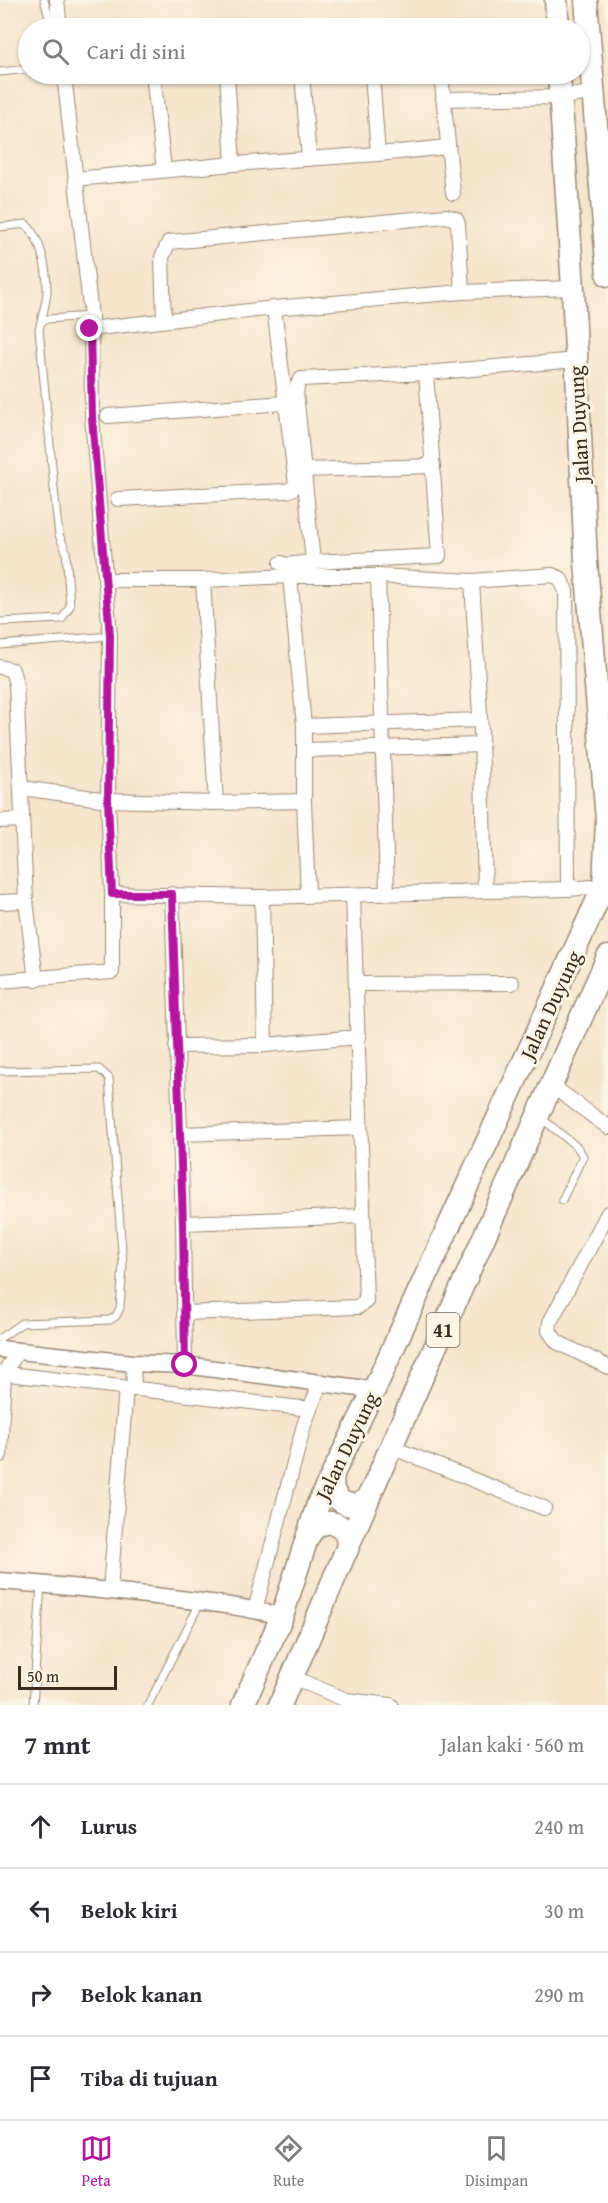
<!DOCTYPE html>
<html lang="id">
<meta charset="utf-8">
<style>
body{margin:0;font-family:"Gentium Book Plus",serif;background:#f2f2f3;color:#2b2b33}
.scale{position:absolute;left:18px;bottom:15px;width:99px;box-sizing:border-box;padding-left:6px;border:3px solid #3b2a1e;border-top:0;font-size:16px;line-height:21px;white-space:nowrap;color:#3b2a1e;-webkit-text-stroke:4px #fcf5e5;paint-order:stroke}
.stop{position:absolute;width:18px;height:18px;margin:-14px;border:4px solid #b5179e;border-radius:50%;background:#fff}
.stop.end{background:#b5179e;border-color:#fff;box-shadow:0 2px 6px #0008}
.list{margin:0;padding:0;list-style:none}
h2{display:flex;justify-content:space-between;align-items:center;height:78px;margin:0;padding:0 24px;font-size:26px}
h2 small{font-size:20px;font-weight:400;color:#7c7c81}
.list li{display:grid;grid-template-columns:39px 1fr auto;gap:18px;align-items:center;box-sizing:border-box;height:84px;padding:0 24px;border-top:2px solid #e1e1e2}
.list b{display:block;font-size:22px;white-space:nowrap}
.list em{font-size:20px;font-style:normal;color:#7c7c81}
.icon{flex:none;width:33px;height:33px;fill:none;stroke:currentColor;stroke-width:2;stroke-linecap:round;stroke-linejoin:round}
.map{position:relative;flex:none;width:608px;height:1705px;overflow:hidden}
.search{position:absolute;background:#fff;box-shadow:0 2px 4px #0004;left:18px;right:18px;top:18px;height:66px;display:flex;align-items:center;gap:15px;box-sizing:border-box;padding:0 21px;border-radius:33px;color:#7c7c81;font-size:22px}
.sheet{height:414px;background:#fff}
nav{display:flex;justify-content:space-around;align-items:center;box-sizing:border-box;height:84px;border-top:2px solid #e1e1e2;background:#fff;font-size:16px;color:#7c7c81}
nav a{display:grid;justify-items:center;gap:3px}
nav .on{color:#b5179e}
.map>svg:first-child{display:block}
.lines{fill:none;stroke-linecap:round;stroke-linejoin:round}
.service-casing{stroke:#988875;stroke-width:9}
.minor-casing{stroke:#988875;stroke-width:16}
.tertiary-casing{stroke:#988875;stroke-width:19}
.trunk-casing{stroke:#988875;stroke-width:25}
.service{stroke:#fff;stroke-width:7}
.minor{stroke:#fff;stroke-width:14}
.tertiary{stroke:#fff;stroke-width:16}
.trunk{stroke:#fff;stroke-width:22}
.route{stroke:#b5179e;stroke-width:8}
.labels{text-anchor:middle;stroke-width:6;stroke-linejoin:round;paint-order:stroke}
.shield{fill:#fcf5e5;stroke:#75675a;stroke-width:1.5}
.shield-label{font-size:20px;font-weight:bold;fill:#3b2a1e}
.street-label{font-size:21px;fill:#3b2a1e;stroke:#fcf5e5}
</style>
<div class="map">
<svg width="608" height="1705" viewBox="0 0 608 1705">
<rect width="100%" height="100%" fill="#fcf5e5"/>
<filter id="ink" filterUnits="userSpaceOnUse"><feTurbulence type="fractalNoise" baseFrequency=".0167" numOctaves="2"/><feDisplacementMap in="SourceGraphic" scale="12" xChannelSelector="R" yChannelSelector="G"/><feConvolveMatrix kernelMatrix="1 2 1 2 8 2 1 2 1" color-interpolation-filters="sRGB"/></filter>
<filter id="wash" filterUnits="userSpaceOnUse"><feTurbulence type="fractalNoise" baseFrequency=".008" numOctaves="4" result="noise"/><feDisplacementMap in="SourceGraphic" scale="24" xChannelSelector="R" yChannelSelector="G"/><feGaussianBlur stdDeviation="1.35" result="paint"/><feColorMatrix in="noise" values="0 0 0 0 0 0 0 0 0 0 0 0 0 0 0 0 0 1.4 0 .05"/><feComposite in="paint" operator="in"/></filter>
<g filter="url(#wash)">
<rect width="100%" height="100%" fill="#f6e5cc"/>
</g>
<g filter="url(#ink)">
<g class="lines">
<defs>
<g id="service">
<path d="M44,0L52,28"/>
<path d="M0,72L28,69"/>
<path d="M0,227L26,224C41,239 47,268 47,290C47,300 43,312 41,322"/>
<path d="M0,622L62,619L70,606L66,551L59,535L57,519L39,329L41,322L47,319L91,316"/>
<path d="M0,645L110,636"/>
<path d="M0,1071L99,1069L109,1078L123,1265L120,1308L116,1316L110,1320L22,1323L0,1338"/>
<path d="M540,1117L577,1147L583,1156L562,1200"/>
<path d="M33,1705L41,1584"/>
<path d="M148,1705L200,1603"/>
</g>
<g id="minor">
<path d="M57,0L60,28"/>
<path d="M153,74L164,170"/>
<path d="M227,74L233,164"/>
<path d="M302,74L309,159"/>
<path d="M372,74L378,154"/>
<path d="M441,74L453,193"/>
<path d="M443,99L560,97L593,93"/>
<path d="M76,179L233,164L378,154L448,147"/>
<path d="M164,319L162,257L169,242L446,216L456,219L458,224L462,292"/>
<path d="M90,329L274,308L462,292L573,288"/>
<path d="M108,416L284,403"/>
<path d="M304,470L433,466"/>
<path d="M118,499L286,491L292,489L296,485L274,308"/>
<path d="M313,562L296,392L298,384L301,379L426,373L576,360"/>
<path d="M281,563L285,565L313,562L439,556L426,373"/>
<path d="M290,576L304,726V801L308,895"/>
<path d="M378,576L387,893"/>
<path d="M105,580H203L290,576H378L472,581L552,575L560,578L566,591L568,889"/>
<path d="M203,580L216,803"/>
<path d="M472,581L481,732L485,891"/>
<path d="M0,667L12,670L16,684L26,901L36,980"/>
<path d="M304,726L480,720"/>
<path d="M304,750L481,745"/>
<path d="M22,788L108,800L216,803L304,801"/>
<path d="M0,821L22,820"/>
<path d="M112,894L262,897L568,889L604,886"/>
<path d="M172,894L183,1223L185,1365"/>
<path d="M262,897L265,1045"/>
<path d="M0,902L26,901"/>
<path d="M0,981L112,972V894L108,800L110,636L92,417L91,316L64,74"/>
<path d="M357,984L512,983"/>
<path d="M176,1046L265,1045L359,1037"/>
<path d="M551,1085L608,1127"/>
<path d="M179,1134L360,1128"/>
<path d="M608,1213L550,1322L549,1331L557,1342L608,1367"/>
<path d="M183,1223L363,1216"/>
<path d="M184,1313L358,1307L366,1301L353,895"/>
<path d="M133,1363L134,1389"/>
<path d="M0,1373L310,1409"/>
<path d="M391,1447L544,1508"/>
<path d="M0,1455L4,1373L18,1351"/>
<path d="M110,1590L126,1388"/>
<path d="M255,1610L304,1425L320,1383"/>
<path d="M292,1677L346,1700L391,1705"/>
</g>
<g id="tertiary">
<path d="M0,1349L133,1363L185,1365L374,1390"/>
<path d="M0,1581C52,1585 104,1590 155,1596C198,1601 240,1606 282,1616"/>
</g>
<g id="trunk">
<path d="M556,0L558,28"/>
<path d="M586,0L608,275"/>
<path d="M333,1476C327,1504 360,1517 372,1490"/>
<path d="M308,1537C321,1512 353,1522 347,1550"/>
<path d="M243,1705L282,1616L318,1504L374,1390L604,886L607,820L586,562L573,288L559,74"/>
<path d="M280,1705L372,1490L608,957"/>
</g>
</defs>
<!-- service casing -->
<use href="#service" class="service-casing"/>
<!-- minor casing -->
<use href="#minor" class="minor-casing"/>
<!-- tertiary casing -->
<use href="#tertiary" class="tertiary-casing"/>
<!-- trunk casing -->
<use href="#trunk" class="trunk-casing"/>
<!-- service -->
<use href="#service" class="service"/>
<!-- minor -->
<use href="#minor" class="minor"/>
<!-- tertiary -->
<use href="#tertiary" class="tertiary"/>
<!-- trunk -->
<use href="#trunk" class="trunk"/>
</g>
</g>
<g class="lines" filter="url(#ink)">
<!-- route -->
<path class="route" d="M90,329L92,417L110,636L108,800L112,894H172L183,1223L185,1365"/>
</g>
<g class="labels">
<!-- shield labels -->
<rect class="shield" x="426.5" y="1313" width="33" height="34" rx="4.5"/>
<g class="shield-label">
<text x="443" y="1337">41</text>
</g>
<!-- street labels -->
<g class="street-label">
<text transform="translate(579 424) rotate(-93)" y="7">Jalan Duyung</text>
<text transform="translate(551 1005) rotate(-65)" y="7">Jalan Duyung</text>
<text transform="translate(347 1446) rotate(-64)" y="7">Jalan Duyung</text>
</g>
</g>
</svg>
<div class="scale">50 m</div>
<div class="stop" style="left:185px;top:1365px"></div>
<div class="stop end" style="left:90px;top:329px"></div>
<div class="search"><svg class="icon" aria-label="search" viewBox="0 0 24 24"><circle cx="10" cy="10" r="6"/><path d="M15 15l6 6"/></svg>Cari di sini</div>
</div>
<section class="sheet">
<h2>7 mnt<small>Jalan kaki · 560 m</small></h2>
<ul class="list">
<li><svg class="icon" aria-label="ahead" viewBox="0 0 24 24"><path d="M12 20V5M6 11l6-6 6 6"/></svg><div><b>Lurus</b></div><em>240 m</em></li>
<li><svg class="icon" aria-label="left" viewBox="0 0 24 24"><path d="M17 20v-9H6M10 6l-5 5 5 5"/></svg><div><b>Belok kiri</b></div><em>30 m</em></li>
<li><svg class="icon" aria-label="right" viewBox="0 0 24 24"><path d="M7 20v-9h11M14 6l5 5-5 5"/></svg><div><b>Belok kanan</b></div><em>290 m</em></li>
<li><svg class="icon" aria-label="arrive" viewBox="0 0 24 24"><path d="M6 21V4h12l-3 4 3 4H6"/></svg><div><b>Tiba di tujuan</b></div></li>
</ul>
</section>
<nav>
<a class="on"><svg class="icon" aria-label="map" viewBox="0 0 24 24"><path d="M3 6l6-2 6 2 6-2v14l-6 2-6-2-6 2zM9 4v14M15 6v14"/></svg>Peta</a>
<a><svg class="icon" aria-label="directions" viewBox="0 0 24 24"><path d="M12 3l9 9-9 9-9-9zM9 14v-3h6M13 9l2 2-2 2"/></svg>Rute</a>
<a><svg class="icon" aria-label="saved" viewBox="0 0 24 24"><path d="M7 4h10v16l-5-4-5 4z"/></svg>Disimpan</a>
</nav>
